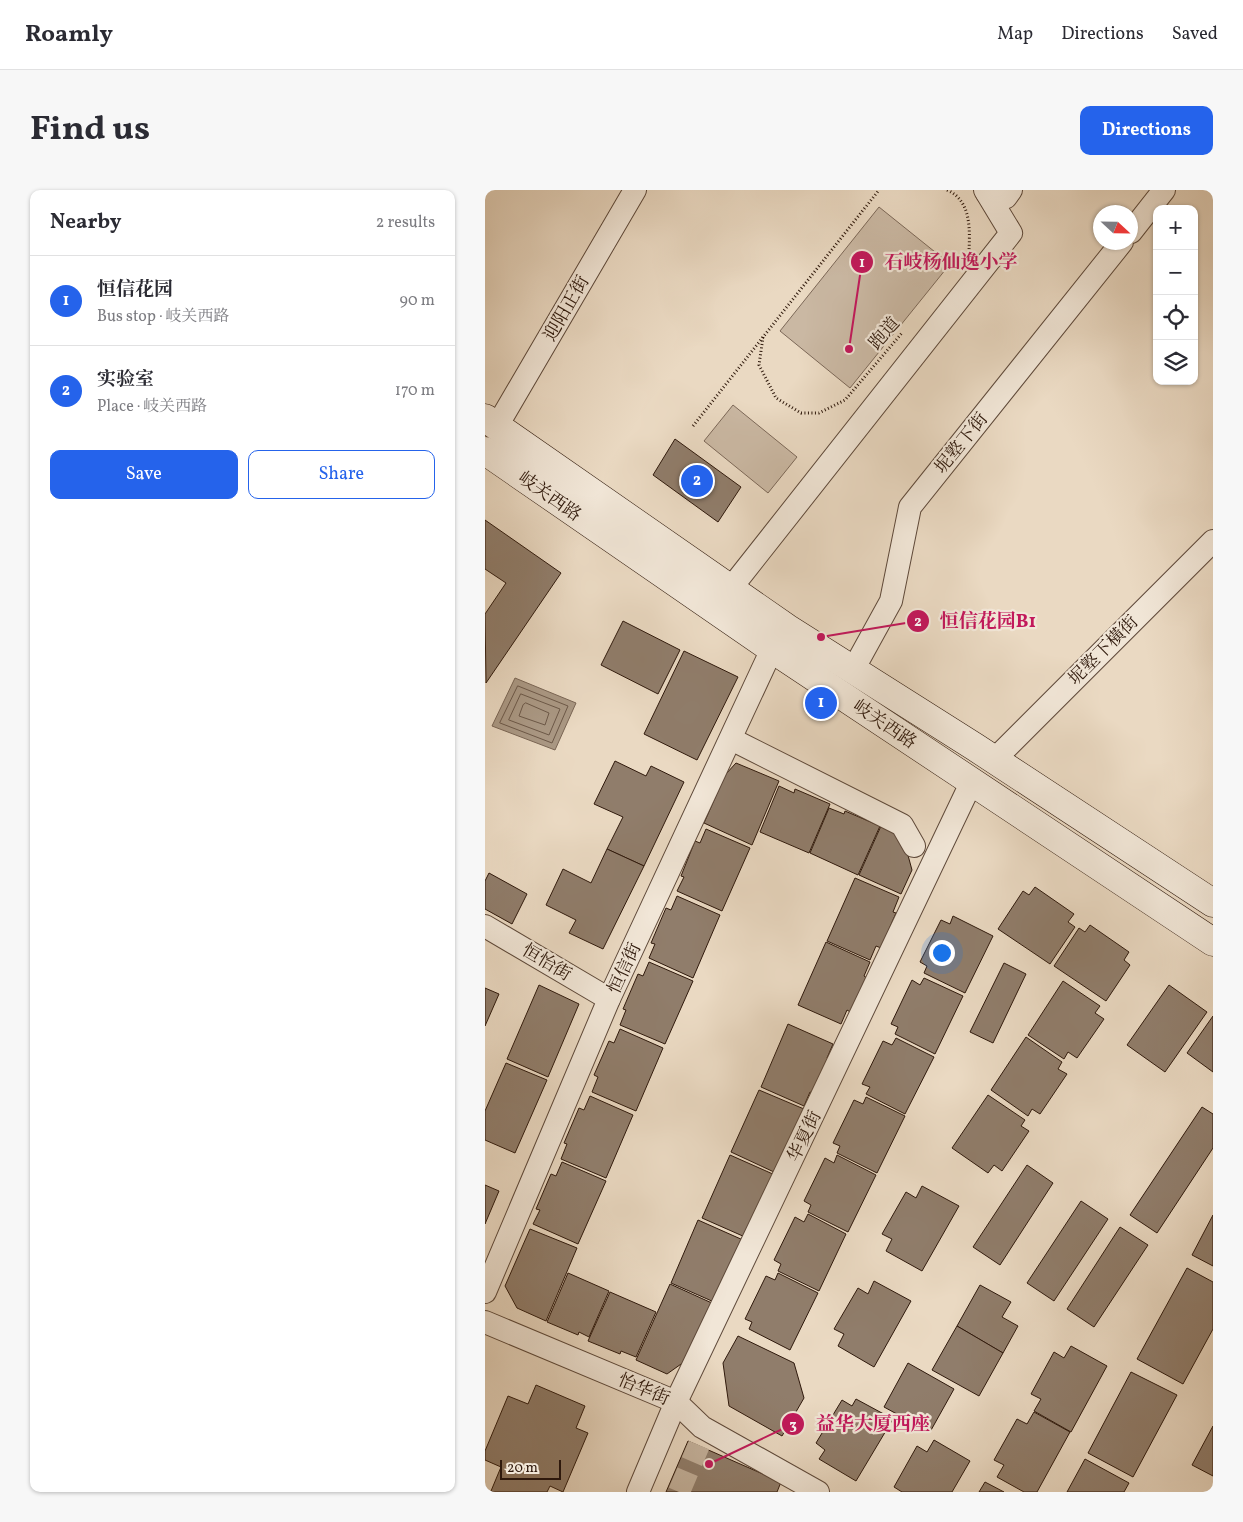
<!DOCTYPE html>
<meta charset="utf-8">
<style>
body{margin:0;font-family:Vollkorn,"Noto Serif SC",serif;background:#f7f7f7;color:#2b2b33}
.controls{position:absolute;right:15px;top:15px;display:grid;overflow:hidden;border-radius:10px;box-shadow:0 1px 4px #0004}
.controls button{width:45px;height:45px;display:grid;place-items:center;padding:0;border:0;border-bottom:1px solid #e1e1e2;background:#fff;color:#2b2b33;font:25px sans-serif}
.compass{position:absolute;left:608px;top:15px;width:45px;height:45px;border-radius:50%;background:#fff;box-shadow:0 1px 4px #0004;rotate:112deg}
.scale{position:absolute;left:15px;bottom:12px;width:61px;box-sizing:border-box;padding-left:5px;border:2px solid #2f190c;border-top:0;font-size:14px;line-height:18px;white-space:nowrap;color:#2f190c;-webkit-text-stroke:4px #f1e6d7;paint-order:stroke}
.you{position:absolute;left:456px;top:762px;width:18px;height:18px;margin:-12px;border:4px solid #fff;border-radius:50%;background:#1a73e8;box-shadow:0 0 0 8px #1a73e833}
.badge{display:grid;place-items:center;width:32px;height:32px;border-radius:50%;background:#2563eb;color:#fff;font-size:16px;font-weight:700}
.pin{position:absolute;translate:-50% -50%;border:2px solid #fff;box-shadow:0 1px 5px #0006}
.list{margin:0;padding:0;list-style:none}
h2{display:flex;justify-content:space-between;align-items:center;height:65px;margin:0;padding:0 20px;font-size:21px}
h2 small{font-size:16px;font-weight:400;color:#7c7c81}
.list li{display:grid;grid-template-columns:32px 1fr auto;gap:15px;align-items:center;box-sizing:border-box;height:90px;padding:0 20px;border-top:1px solid #e1e1e2}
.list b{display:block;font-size:19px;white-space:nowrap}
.list p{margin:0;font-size:16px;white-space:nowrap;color:#7c7c81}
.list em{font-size:16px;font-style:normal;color:#7c7c81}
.actions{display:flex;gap:10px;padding:15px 20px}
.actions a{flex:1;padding:11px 0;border:1px solid #2563eb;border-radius:10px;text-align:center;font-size:18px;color:#2563eb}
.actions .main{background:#2563eb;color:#fff}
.icon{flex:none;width:28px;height:28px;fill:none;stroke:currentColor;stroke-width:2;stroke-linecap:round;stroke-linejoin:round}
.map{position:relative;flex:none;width:728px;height:1302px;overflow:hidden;border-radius:10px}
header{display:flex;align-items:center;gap:30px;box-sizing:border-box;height:70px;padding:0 25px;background:#fff;border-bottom:1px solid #e1e1e2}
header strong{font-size:24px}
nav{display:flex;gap:28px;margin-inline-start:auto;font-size:18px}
.intro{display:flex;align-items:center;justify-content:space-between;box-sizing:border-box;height:120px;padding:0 30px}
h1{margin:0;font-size:35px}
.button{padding:12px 22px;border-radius:10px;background:#2563eb;color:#fff;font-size:18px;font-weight:700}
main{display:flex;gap:30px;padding:0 30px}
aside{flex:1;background:#fff;border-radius:10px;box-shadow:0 1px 4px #0004}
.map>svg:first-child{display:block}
.green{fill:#cab8a3;stroke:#7c6858}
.water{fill:#aa9884;stroke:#796554}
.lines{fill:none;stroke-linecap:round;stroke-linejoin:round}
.shore{stroke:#6c5848;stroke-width:1}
.building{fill:#907d6b;stroke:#2f190c}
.minor-tunnel{stroke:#c5b39e;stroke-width:22;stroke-dasharray:22 11;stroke-linecap:butt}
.minor-casing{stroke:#5e493a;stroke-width:24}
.secondary-casing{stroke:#2f190c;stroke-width:29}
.path{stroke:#2f190c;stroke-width:3;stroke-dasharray:1 2.5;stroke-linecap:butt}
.minor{stroke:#f1e6d7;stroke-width:22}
.secondary{stroke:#f1e6d7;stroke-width:28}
.labels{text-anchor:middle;stroke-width:4.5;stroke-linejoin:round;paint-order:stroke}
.street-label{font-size:18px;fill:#2f190c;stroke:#f1e6d7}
.leader{fill:none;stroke:#c2185b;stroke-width:2}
.callout-dot{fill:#c2185b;stroke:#f1e6d7;stroke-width:2}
.mark-label{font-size:15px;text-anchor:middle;font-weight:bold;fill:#fff}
.callout-label{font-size:19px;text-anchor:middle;font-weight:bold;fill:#c2185b;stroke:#f1e6d7;stroke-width:4.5;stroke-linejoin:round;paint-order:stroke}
</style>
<header>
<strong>Roamly</strong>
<nav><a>Map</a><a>Directions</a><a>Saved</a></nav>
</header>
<div class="intro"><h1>Find us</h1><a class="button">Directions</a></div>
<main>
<aside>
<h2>Nearby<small>2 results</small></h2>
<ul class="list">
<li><span class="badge">1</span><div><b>恒信花园</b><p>Bus stop · 岐关西路</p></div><em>90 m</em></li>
<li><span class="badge">2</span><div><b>实验室</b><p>Place · 岐关西路</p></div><em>170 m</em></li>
</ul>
<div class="actions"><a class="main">Save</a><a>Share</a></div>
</aside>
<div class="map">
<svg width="728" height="1302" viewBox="0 0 728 1302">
<rect width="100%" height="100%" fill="#ead9c2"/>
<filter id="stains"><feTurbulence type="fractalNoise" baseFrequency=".004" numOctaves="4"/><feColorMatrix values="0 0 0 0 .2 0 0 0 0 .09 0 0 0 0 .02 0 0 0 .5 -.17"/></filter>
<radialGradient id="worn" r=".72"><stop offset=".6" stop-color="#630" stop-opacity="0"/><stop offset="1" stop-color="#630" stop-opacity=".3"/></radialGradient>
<!-- green -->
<g class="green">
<path d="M394,17L465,74L365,198L295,141Z"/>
<path d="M248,215L312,267L283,303L219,251Z"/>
</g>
<!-- water -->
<path class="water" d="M30,488L91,513L70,560L7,536Z"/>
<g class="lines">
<!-- shore -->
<g class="shore">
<path d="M33,496L83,516L67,553L15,533Z"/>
<path d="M36,504L75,519L64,545L24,530Z"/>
<path d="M41,513L64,523L60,535L34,526L38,515Z"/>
</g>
</g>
<!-- building -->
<g class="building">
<path d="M190,249L256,297L233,332L168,285Z"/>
<path d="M0,330L76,383L1,493L0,424L21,393L0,379Z"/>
<path d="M138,431L195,460L173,504L116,475Z"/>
<path d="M199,461L253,487L212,570L159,544Z"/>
<path d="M130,571L161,586L166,576L199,592L159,676L122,659L138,627L109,614Z"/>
<path d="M251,573L294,591L267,655L219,633L240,585Z"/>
<path d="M294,596L309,603L310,599L345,614L324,663L275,642Z"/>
<path d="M344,618L359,624L360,621L395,636L373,685L325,663Z"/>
<path d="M396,636L418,647L427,680L416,704L374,685Z"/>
<path d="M221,639L265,658L237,721L192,701L199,687L196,686L210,651L215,653Z"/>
<path d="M122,659L159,676L118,759L84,743L91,730L61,715L78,679L106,693Z"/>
<path d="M4,683L42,704L27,734L0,719V691Z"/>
<path d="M370,688L414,707L408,722L411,723L396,758L391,756L385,770L342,751Z"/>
<path d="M550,697L589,724L583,732L590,737L565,774L513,739L538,701L544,705Z"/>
<path d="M192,706L235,725L208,788L164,768L170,754L166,753L181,718L186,720Z"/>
<path d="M468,726L508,746L480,803L439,783L442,776L435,772L456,730L465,734Z"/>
<path d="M605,735L644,762L639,770L645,775L621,811L569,776L594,738L600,742Z"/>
<path d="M341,752L385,772L379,786L382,788L367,823L362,820L356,834L313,815Z"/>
<path d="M164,772L208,791L180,854L135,835L141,820L138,819L153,784L158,786Z"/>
<path d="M519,773L541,784L508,853L485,842Z"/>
<path d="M439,788L478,806L450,864L410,844L413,837L406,834L427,790L435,795Z"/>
<path d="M578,791L615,816L610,823L619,829L592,868L583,862L579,869L543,845Z"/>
<path d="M54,795L94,814L63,887L22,869Z"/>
<path d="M684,795L722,822L680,882L642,855Z"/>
<path d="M0,798L14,804L0,836Z"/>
<path d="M728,826V882L702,863Z"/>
<path d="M303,834L348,854L342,868L345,870L330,904L325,902L319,916L276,897Z"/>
<path d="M135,839L178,858L151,921L107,902L113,887L109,885L124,851L129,853Z"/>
<path d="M541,847L577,872L573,879L582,884L555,924L547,919L543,926L506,900Z"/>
<path d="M411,848L449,867L420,924L381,904L385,897L377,894L398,851L407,855Z"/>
<path d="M21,873L62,890L30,963L0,950V921Z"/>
<path d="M274,900L319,919L289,982L246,962Z"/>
<path d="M503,905L540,930L536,936L544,941L517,981L509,975L503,983L467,958Z"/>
<path d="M105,906L148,925L121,988L76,969L82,954L79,953L94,918L99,920Z"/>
<path d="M381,907L420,926L392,983L352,963L355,956L348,953L369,910L378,914Z"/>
<path d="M717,917L728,924V958L672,1043L645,1025Z"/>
<path d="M245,965L290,985L260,1047L217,1028Z"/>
<path d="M352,965L391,985L363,1042L323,1022L326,1015L319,1011L340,968L349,973Z"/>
<path d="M77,972L121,991L93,1054L48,1034L55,1020L51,1019L66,984L71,986Z"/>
<path d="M542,975L568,993L515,1075L488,1057Z"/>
<path d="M0,995L14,1001L0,1034Z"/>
<path d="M437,996L474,1016L437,1081L401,1061L407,1049L397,1044L421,1002L431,1008Z"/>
<path d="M596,1011L623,1029L569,1111L542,1093Z"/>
<path d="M323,1024L361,1044L334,1101L293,1081L296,1074L289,1070L310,1027L319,1032Z"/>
<path d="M728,1025V1076L707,1065Z"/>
<path d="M213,1030L258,1050L229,1112L186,1093Z"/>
<path d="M635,1037L663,1055L609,1137L582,1119Z"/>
<path d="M45,1039L92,1058L61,1131L32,1118L20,1096Z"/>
<path d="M702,1078L728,1092V1139L698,1194L652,1169Z"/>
<path d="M83,1083L124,1101L104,1147L94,1142L93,1145L62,1132Z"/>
<path d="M293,1083L333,1103L305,1160L264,1139L267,1132L260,1129L281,1086L290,1090Z"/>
<path d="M389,1091L426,1111L389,1177L353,1156L359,1144L349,1139L373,1098L383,1104Z"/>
<path d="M185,1094L229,1114L206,1167L182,1184L151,1170Z"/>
<path d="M495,1095L526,1112L517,1127L533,1136L518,1163L472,1136Z"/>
<path d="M125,1102L171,1122L151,1167L136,1161L135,1164L103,1151Z"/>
<path d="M472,1136L518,1163L494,1206L447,1180Z"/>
<path d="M253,1146L309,1173L319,1208L297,1246L244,1216L238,1173Z"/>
<path d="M586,1156L622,1176L586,1242L549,1221L556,1209L546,1204L569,1162L579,1168Z"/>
<path d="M423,1173L469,1199L445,1242L399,1217Z"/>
<path d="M646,1182L692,1205L648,1287L603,1263Z"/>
<path d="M51,1195L100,1216L91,1238L103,1243L78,1302L65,1296L62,1302H9L6,1301L16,1277L0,1270V1261L23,1206L43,1214Z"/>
<path d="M371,1209L408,1229L371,1291L334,1269L340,1260L331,1253L357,1210L367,1216Z"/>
<path d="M549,1222L585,1242L552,1302H539L512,1287L519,1275L509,1270L532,1229L542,1234Z"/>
<path d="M728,1236V1286L707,1275Z"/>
<path d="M449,1250L485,1271L467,1302H417L409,1297L432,1256L442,1262Z"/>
<path d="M203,1251L296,1292L292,1302H181Z"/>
<path d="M600,1269L644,1293L639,1302H582Z"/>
<path d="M500,1292L519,1302H494Z"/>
</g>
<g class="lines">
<!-- minor-tunnel -->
<path class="minor-tunnel" d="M194,1302L214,1255"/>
<defs>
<g id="minor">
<path d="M502,3L521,7L526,0"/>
<path d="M646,42L679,0"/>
<path d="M12,236L150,0"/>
<path d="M246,398L526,43L500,0"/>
<path d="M368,480L406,411L425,317L637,52"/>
<path d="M246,549L417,635L429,656"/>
<path d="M509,570L728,351"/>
<path d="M0,736L124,809"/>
<path d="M0,1102L124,809L287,459"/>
<path d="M0,1132L191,1212L217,1237L333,1302"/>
<path d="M153,1302L191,1212L487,591"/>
</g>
<g id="secondary">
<path d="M0,228L302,438L490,557L728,713"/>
<path d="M0,261L287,459L728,752"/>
</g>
</defs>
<!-- minor casing -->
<use href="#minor" class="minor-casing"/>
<!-- secondary casing -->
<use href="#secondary" class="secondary-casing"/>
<!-- path -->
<g class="path">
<path d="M462,0C486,10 485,39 484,61"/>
<path d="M278,147L274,175L291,208L316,223H334L360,210L417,143"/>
<path d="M208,236L394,0"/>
</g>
<!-- minor -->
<use href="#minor" class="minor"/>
<!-- secondary -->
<use href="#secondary" class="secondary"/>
</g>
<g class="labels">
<!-- street labels -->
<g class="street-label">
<text transform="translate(81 118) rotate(-60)" y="6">迎阳正街</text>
<text transform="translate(399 143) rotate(-49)" y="6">跑道</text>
<text transform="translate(476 253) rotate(-51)" y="6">坭墪下街</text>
<text transform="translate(65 306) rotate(35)" y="6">岐关西路</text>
<text transform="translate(618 460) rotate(-45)" y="6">坭墪下橫街</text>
<text transform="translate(400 534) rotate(34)" y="6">岐关西路</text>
<text transform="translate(62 772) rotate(31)" y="6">恒怡街</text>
<text transform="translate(139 778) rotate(-65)" y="6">恒信街</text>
<text transform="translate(319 946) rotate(-64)" y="6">华夏街</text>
<text transform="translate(159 1199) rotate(23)" y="6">怡华街</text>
</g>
</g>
<!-- callouts -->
<path class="leader" d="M364 159L377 72M336 447L433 431M224 1274L308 1234"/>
<g class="callout-dot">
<circle cx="364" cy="159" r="5"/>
<circle cx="336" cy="447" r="5"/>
<circle cx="224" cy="1274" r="5"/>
<circle cx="377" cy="72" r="12"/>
<circle cx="433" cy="431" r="12"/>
<circle cx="308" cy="1234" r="12"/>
</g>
<g class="mark-label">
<text x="377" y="77">1</text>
<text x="433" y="436">2</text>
<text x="308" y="1239">3</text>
</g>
<g class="callout-label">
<text x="466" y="78">石岐杨仙逸小学</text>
<text x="503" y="437">恒信花园B1</text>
<text x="388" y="1240">益华大厦西座</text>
</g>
<rect width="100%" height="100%" filter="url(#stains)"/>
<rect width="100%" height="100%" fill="url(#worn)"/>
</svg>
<div class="controls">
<button>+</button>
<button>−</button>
<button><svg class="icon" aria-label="locate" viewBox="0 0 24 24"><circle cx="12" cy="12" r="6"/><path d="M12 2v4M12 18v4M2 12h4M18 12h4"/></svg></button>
<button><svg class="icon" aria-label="layers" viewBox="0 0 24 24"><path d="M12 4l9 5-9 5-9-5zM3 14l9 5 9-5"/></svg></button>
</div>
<svg class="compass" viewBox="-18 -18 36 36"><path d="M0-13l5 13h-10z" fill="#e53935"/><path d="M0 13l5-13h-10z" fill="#7c7c81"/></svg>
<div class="scale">20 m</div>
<div class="you"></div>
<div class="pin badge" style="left:336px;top:513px">1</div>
<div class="pin badge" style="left:212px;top:291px">2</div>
</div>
</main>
